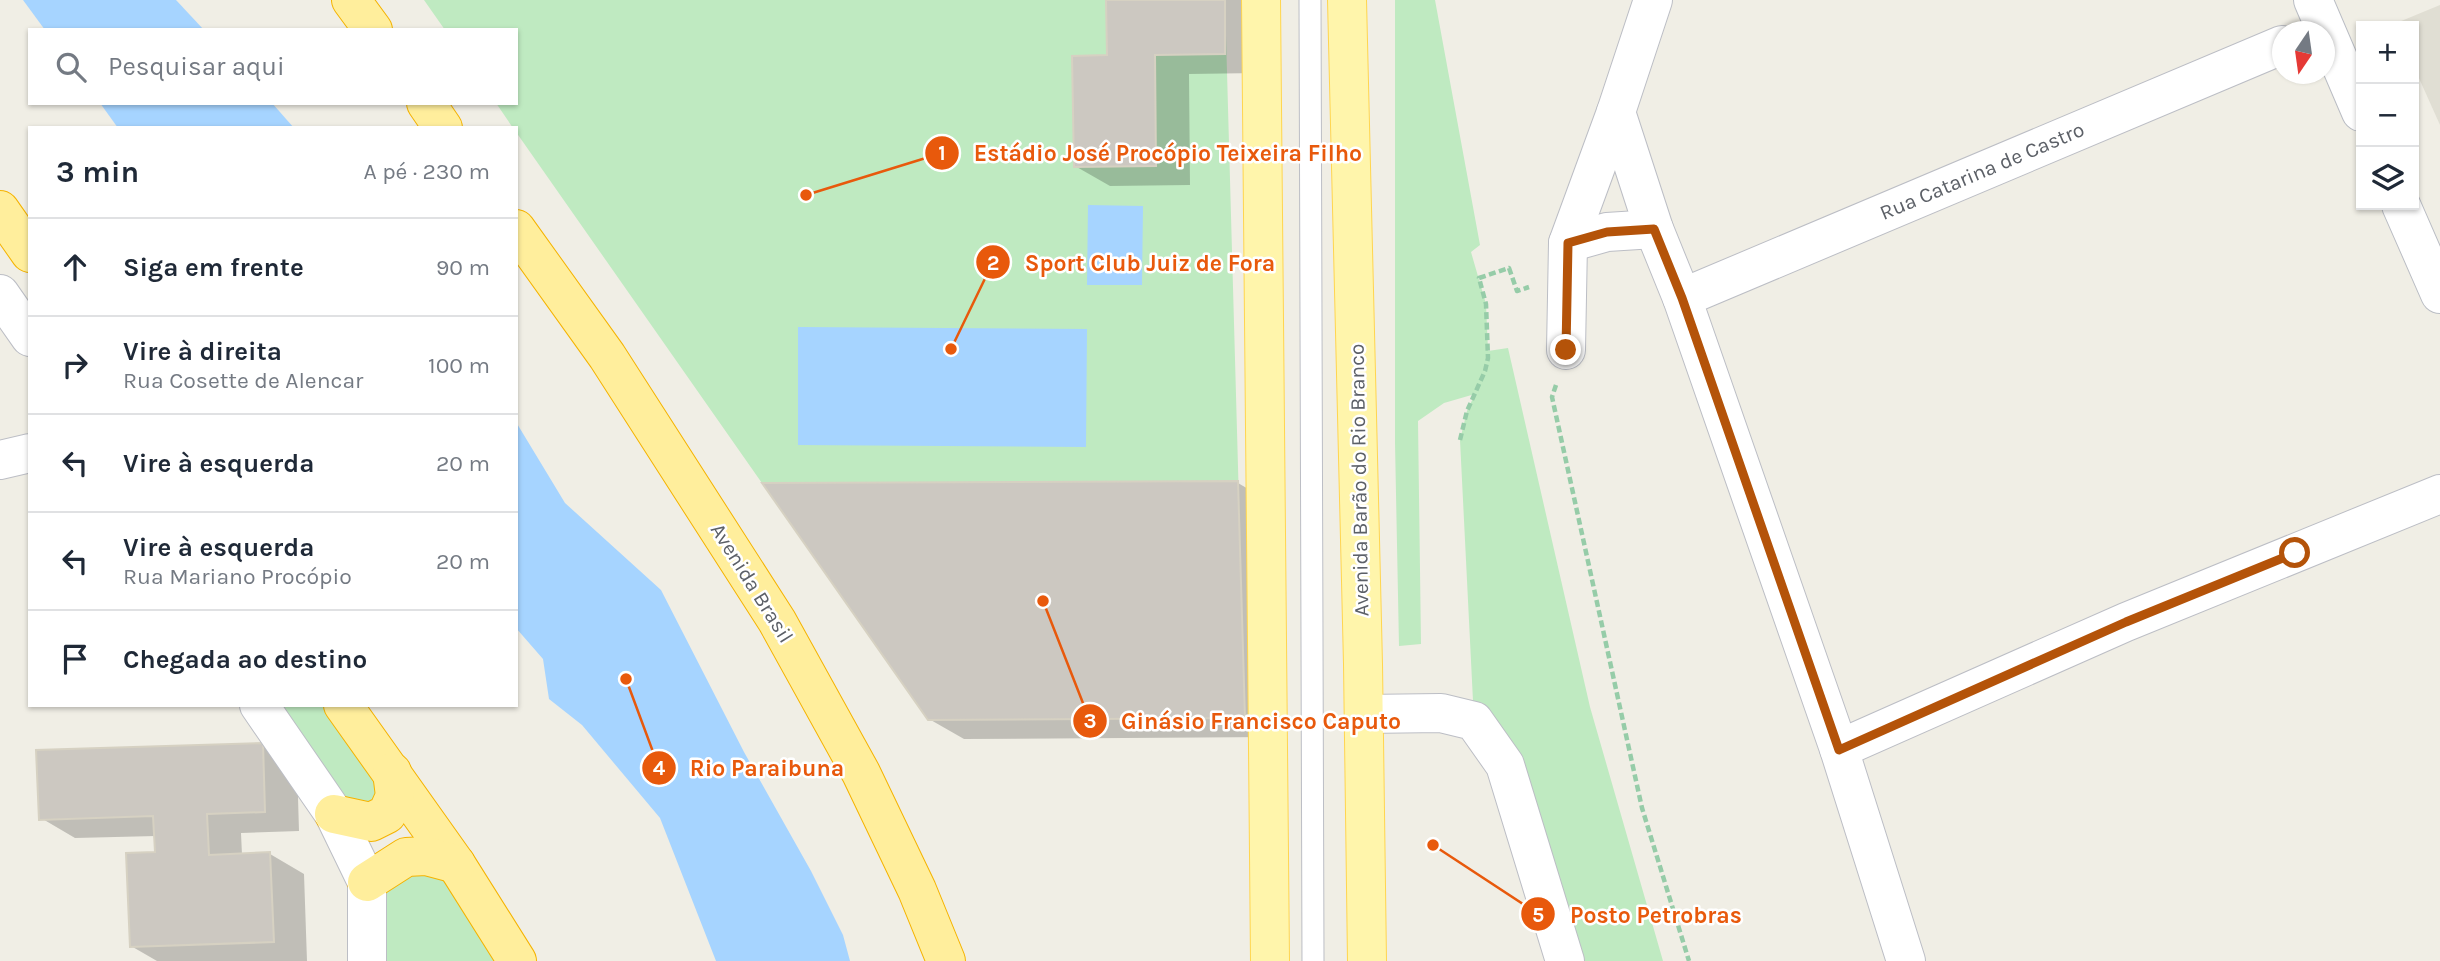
<!DOCTYPE html>
<html lang="pt">
<meta charset="utf-8">
<style>
body{margin:0;font-family:Karla,sans-serif;background:#f6f6f7;color:#1f2937}
.controls{position:absolute;right:21px;top:21px;display:grid;overflow:hidden;border-radius:0px;box-shadow:0 2px 5px #0004}
.controls button{width:63px;height:63px;display:grid;place-items:center;padding:0;border:0;border-bottom:2px solid #e0e1e3;background:#fff;color:#1f2937;font:35px sans-serif}
.compass{position:absolute;left:2272px;top:21px;width:63px;height:63px;border-radius:50%;background:#fff;box-shadow:0 2px 5px #0004;rotate:193deg}
.stop{position:absolute;width:21px;height:21px;margin:-16px;border:5px solid #b45309;border-radius:50%;background:#fff}
.stop.end{background:#b45309;border-color:#fff;box-shadow:0 2px 7px #0008}
.list{margin:0;padding:0;list-style:none}
h2{display:flex;justify-content:space-between;align-items:center;height:91px;margin:0;padding:0 28px;font-size:30px}
h2 small{font-size:23px;font-weight:400;color:#747a83}
.list li{display:grid;grid-template-columns:46px 1fr auto;gap:21px;align-items:center;box-sizing:border-box;height:98px;padding:0 28px;border-top:2px solid #e0e1e3}
.list b{display:block;font-size:26px;white-space:nowrap}
.list p{margin:0;font-size:23px;white-space:nowrap;color:#747a83}
.list em{font-size:23px;font-style:normal;color:#747a83}
.icon{flex:none;width:38px;height:38px;fill:none;stroke:currentColor;stroke-width:2;stroke-linecap:round;stroke-linejoin:round}
.map{position:relative;flex:none;width:2440px;height:961px;overflow:hidden}
.search{position:absolute;background:#fff;box-shadow:0 2px 5px #0004;left:28px;top:28px;width:490px;height:77px;display:flex;align-items:center;gap:18px;box-sizing:border-box;padding:0 24px;border-radius:0px;color:#747a83;font-size:26px}
.panel{position:absolute;background:#fff;box-shadow:0 2px 5px #0004;left:28px;top:126px;width:490px;height:581px;border-radius:0px}
.map>svg:first-child{display:block}
.education{fill:#e0ded3}
.green{fill:#bfeac1}
.water{fill:#a6d4ff}
.shadow{fill:#0003}
.building{fill:#ccc8c1;stroke:#d6d1c2;stroke-width:2}
.lines{fill:none;stroke-linecap:round;stroke-linejoin:round}
.service-casing{stroke:#bcbec5;stroke-width:23}
.minor-casing{stroke:#bcbec5;stroke-width:40}
.secondary-casing{stroke:#babdc4;stroke-width:40}
.primary-casing{stroke:#ffd54f;stroke-width:40}
.trunk-casing{stroke:#f5b300;stroke-width:40}
.path{stroke:#96cca8;stroke-width:4.5;stroke-dasharray:7 3.5;stroke-linecap:butt}
.service{stroke:#fff;stroke-width:21}
.minor{stroke:#fff;stroke-width:38}
.secondary{stroke:#fff;stroke-width:38}
.primary{stroke:#fff5ab;stroke-width:38}
.trunk{stroke:#ffee9c;stroke-width:38}
.route{stroke:#b45309;stroke-width:9}
.labels{text-anchor:middle;stroke-width:5;stroke-linejoin:round;paint-order:stroke}
.street-label{font-size:21px;fill:#5c6067;stroke:#fff}
.leader{fill:none;stroke:#e8590c;stroke-width:2.5}
.callout-dot{fill:#e8590c;stroke:#fff;stroke-width:2.5}
.mark-label{font-size:21px;text-anchor:middle;font-weight:bold;fill:#fff}
.callout-label{font-size:23px;text-anchor:middle;font-weight:bold;fill:#e8590c;stroke:#fff;stroke-width:5;stroke-linejoin:round;paint-order:stroke}
</style>
<div class="map">
<svg width="2440" height="961" viewBox="0 0 2440 961">
<rect width="100%" height="100%" fill="#f0eee5"/>
<!-- education -->
<path class="education" d="M2440,5V125L2414,67V26H2395L2394,24Z"/>
<!-- green -->
<g class="green">
<path d="M424,0H1225L1245,718L928,720L516,132V128H513L496,103H516V30H445Z"/>
<path d="M1395,0H1435L1480,245L1471,252L1486,304L1488,351L1508,348L1590,707L1663,961H1565L1474,721L1460,440L1467,411L1475,394L1444,403L1418,421L1421,644L1399,646L1395,443Z"/>
<path d="M259,705H345L395,796L334,814Z"/>
<path d="M426,856L507,961H367V882Z"/>
</g>
<!-- water -->
<g class="water">
<path d="M23,0H176L204,30H45Z"/>
<path d="M100,103H272L294,128H118Z"/>
<path d="M1088,205L1143,206L1142,285H1087Z"/>
<path d="M798,327L1087,329L1086,447L798,445Z"/>
<path d="M516,422L565,503L661,590L744,752L811,871L843,935L850,961H716L660,818L582,725L549,699L543,659L516,628Z"/>
</g>
<!-- shadow -->
<g class="shadow">
<path d="M1108,0H1258L1259,73L1189,74L1190,185L1110,186L1075,166L1109,57Z"/>
<path d="M1238,483L1272,503L1279,737L964,739L929,719Z"/>
<path d="M262,745L297,764L299,831L241,833L242,855L270,854L304,874L307,961H157L131,946L156,854V836L75,838L41,818Z"/>
</g>
<!-- building -->
<g class="building">
<path d="M1106,0H1225V54L1155,55L1156,166L1074,167L1072,56L1107,55Z"/>
<path d="M1238,481L1245,718L928,720L762,483Z"/>
<path d="M263,743L265,812L207,814L209,855L270,852L274,942L130,947L126,853L155,852L153,816L39,820L36,750Z"/>
</g>
<g class="lines">
<defs>
<path id="service" d="M1310,0L1313,961"/>
<g id="minor">
<path d="M1616,112L1654,229L1682,298L1839,749L1906,961"/>
<path d="M1568,243L1607,232L1654,229"/>
<path d="M0,294L30,337"/>
<path d="M1682,298L2282,45"/>
<path d="M1566,350L1568,243L1616,112L1653,0"/>
<path d="M0,460L30,453"/>
<path d="M259,705L334,814L367,882V961"/>
<path d="M1364,714L1441,713L1474,721L1505,765L1565,961"/>
<path d="M1839,749L2126,622L2440,494"/>
</g>
<g id="secondary">
<path d="M2313,0L2361,112"/>
<path d="M2401,205L2440,294"/>
</g>
<g id="primary">
<path d="M1261,0L1270,961"/>
<path d="M1347,0L1363,664L1367,961"/>
</g>
<g id="trunk">
<path d="M351,0L373,30"/>
<path d="M426,103L443,128"/>
<path d="M0,210L30,253"/>
<path d="M516,229L607,356L777,621L861,773L917,890L946,961"/>
<path d="M343,705L456,864L517,961"/>
<path d="M334,814L371,822L387,814L395,796L392,772"/>
<path d="M367,882L406,857L426,856L456,864"/>
</g>
</defs>
<!-- service casing -->
<use href="#service" class="service-casing"/>
<!-- minor casing -->
<use href="#minor" class="minor-casing"/>
<!-- secondary casing -->
<use href="#secondary" class="secondary-casing"/>
<!-- primary casing -->
<use href="#primary" class="primary-casing"/>
<!-- trunk casing -->
<use href="#trunk" class="trunk-casing"/>
<!-- path -->
<g class="path">
<path d="M1556,385L1552,397L1642,808L1689,961"/>
<path d="M1460,440L1467,411L1485,371L1488,358L1486,304L1479,278L1509,268L1517,291L1529,287"/>
</g>
<!-- service -->
<use href="#service" class="service"/>
<!-- minor -->
<use href="#minor" class="minor"/>
<!-- secondary -->
<use href="#secondary" class="secondary"/>
<!-- primary -->
<use href="#primary" class="primary"/>
<!-- trunk -->
<use href="#trunk" class="trunk"/>
</g>
<g class="lines">
<!-- route -->
<path class="route" d="M1566,350L1568,243L1607,232L1654,229L1682,298L1839,750L2126,622L2295,553"/>
</g>
<g class="labels">
<!-- street labels -->
<g class="street-label">
<text transform="translate(1982 171) rotate(-23)" y="7">Rua Catarina de Castro</text>
<text transform="translate(1359 480) rotate(-91)" y="7">Avenida Barão do Rio Branco</text>
<text transform="translate(752 583) rotate(58)" y="7">Avenida Brasil</text>
</g>
</g>
<!-- callouts -->
<path class="leader" d="M806 195L942 153M951 349L993 262M1043 601L1090 721M626 679L659 768M1433 845L1538 914"/>
<g class="callout-dot">
<circle cx="806" cy="195" r="7"/>
<circle cx="951" cy="349" r="7"/>
<circle cx="1043" cy="601" r="7"/>
<circle cx="626" cy="679" r="7"/>
<circle cx="1433" cy="845" r="7"/>
<circle cx="942" cy="153" r="18"/>
<circle cx="993" cy="262" r="18"/>
<circle cx="1090" cy="721" r="18"/>
<circle cx="659" cy="768" r="18"/>
<circle cx="1538" cy="914" r="18"/>
</g>
<g class="mark-label">
<text x="942" y="160">1</text>
<text x="993" y="270">2</text>
<text x="1090" y="728">3</text>
<text x="659" y="775">4</text>
<text x="1538" y="922">5</text>
</g>
<g class="callout-label">
<text x="1168" y="161">Estádio José Procópio Teixeira Filho</text>
<text x="1150" y="271">Sport Club Juiz de Fora</text>
<text x="1261" y="729">Ginásio Francisco Caputo</text>
<text x="767" y="776">Rio Paraibuna</text>
<text x="1656" y="923">Posto Petrobras</text>
</g>
</svg>
<div class="controls">
<button>+</button>
<button>−</button>
<button><svg class="icon" aria-label="layers" viewBox="0 0 24 24"><path d="M12 4l9 5-9 5-9-5zM3 14l9 5 9-5"/></svg></button>
</div>
<svg class="compass" viewBox="-18 -18 36 36"><path d="M0-13l5 13h-10z" fill="#e53935"/><path d="M0 13l5-13h-10z" fill="#747a83"/></svg>
<div class="stop" style="left:2295px;top:553px"></div>
<div class="stop end" style="left:1566px;top:350px"></div>
<div class="search"><svg class="icon" aria-label="search" viewBox="0 0 24 24"><circle cx="10" cy="10" r="6"/><path d="M15 15l6 6"/></svg>Pesquisar aqui</div>
<section class="panel">
<h2>3 min<small>A pé · 230 m</small></h2>
<ul class="list">
<li><svg class="icon" aria-label="ahead" viewBox="0 0 24 24"><path d="M12 20V5M6 11l6-6 6 6"/></svg><div><b>Siga em frente</b></div><em>90 m</em></li>
<li><svg class="icon" aria-label="right" viewBox="0 0 24 24"><path d="M7 20v-9h11M14 6l5 5-5 5"/></svg><div><b>Vire à direita</b><p>Rua Cosette de Alencar</p></div><em>100 m</em></li>
<li><svg class="icon" aria-label="left" viewBox="0 0 24 24"><path d="M17 20v-9H6M10 6l-5 5 5 5"/></svg><div><b>Vire à esquerda</b></div><em>20 m</em></li>
<li><svg class="icon" aria-label="left" viewBox="0 0 24 24"><path d="M17 20v-9H6M10 6l-5 5 5 5"/></svg><div><b>Vire à esquerda</b><p>Rua Mariano Procópio</p></div><em>20 m</em></li>
<li><svg class="icon" aria-label="arrive" viewBox="0 0 24 24"><path d="M6 21V4h12l-3 4 3 4H6"/></svg><div><b>Chegada ao destino</b></div></li>
</ul>
</section>
</div>
